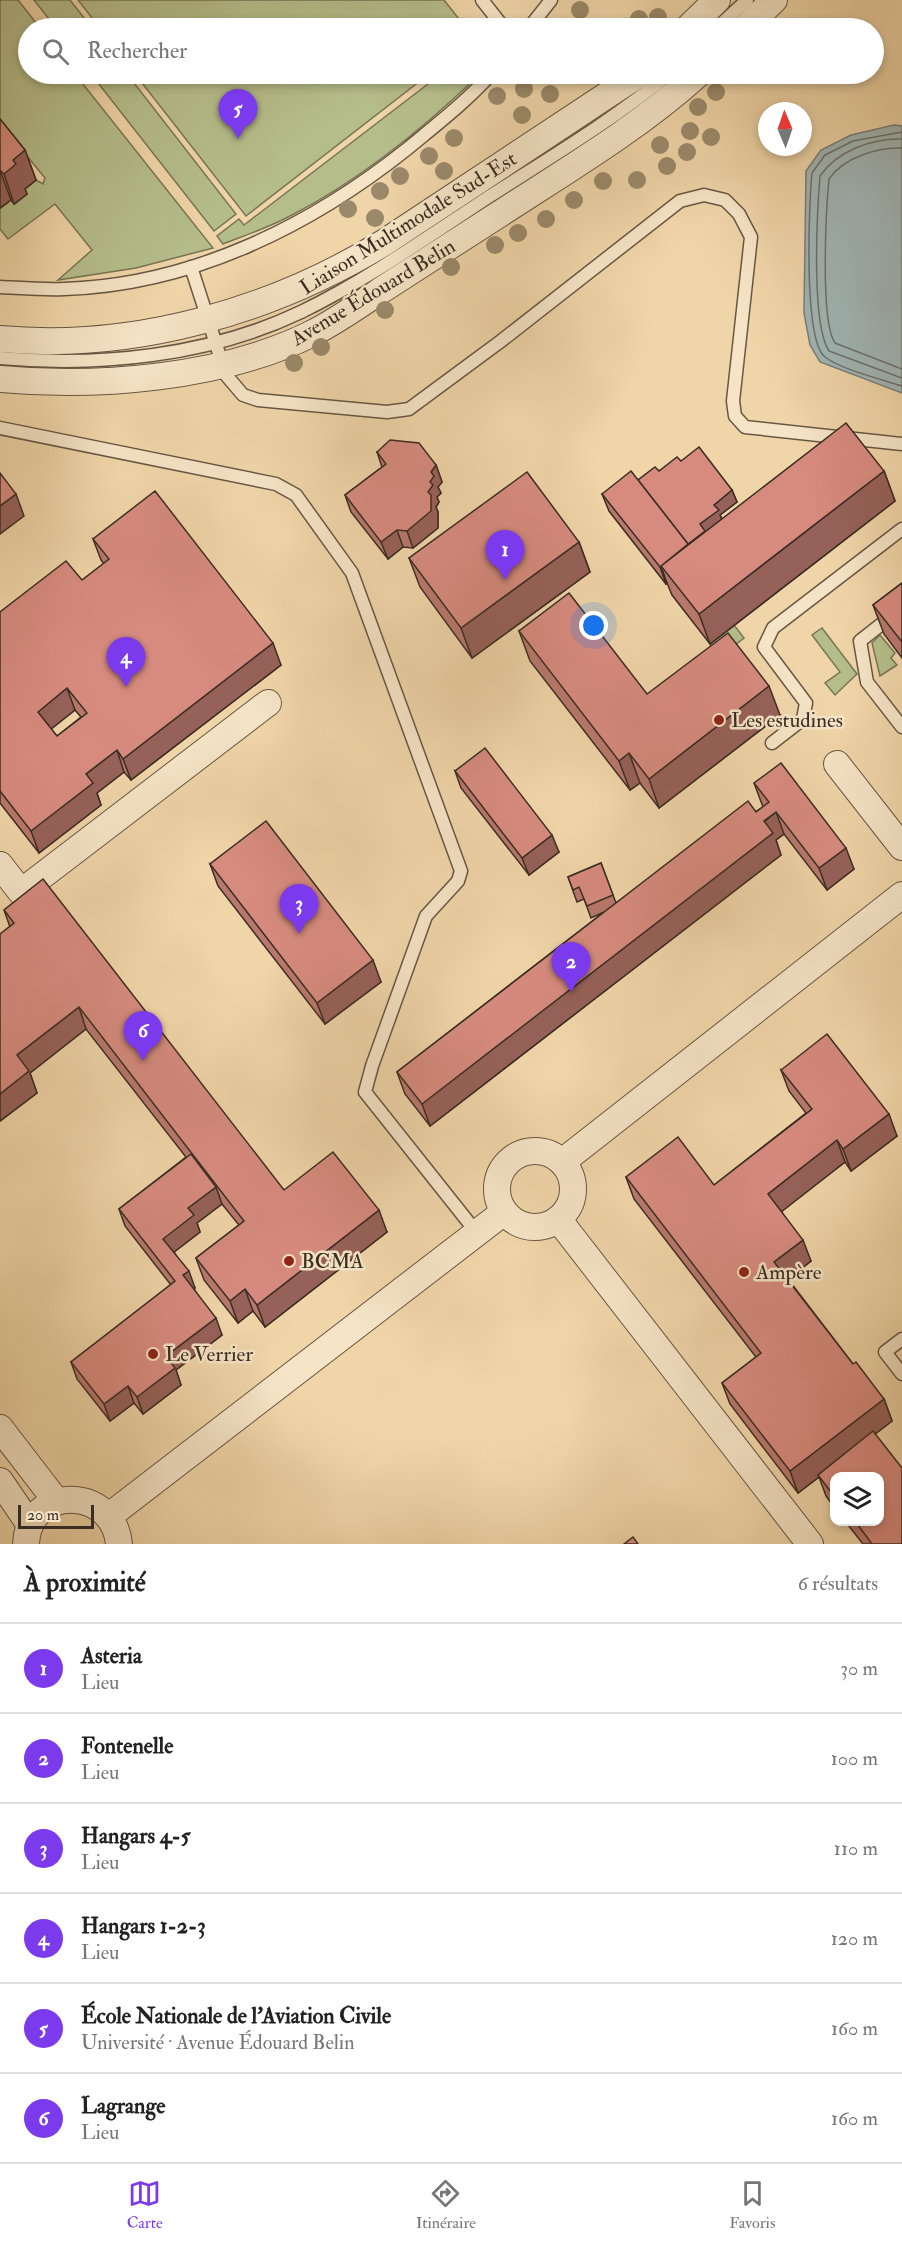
<!DOCTYPE html>
<html lang="fr">
<meta charset="utf-8">
<style>
body{margin:0;font-family:"IM FELL Double Pica",serif;background:#f6f6f6;color:#222}
.controls{position:absolute;right:18px;bottom:18px;display:grid;overflow:hidden;border-radius:12px;box-shadow:0 3px 9px #0003}
.controls button{width:54px;height:54px;display:grid;place-items:center;padding:0;border:0;border-bottom:2px solid #e0e0e0;background:#fff;color:#222;font:30px sans-serif}
.compass{position:absolute;left:758px;top:102px;width:54px;height:54px;border-radius:50%;background:#fff;box-shadow:0 3px 9px #0003;rotate:358deg}
.scale{position:absolute;left:18px;bottom:15px;width:76px;box-sizing:border-box;padding-left:6px;border:3px solid #3a2d23;border-top:0;font-size:16px;line-height:21px;white-space:nowrap;color:#3a2d23;-webkit-text-stroke:4px #f5e4c6;paint-order:stroke}
.you{position:absolute;left:594px;top:626px;width:21px;height:21px;margin:-15px;border:4px solid #fff;border-radius:50%;background:#1a73e8;box-shadow:0 0 0 9px #1a73e833}
.badge{display:grid;place-items:center;width:39px;height:39px;border-radius:50%;background:#7c3aed;color:#fff;font-size:20px;font-weight:700}
.pin{position:absolute;translate:-50% -50px;filter:drop-shadow(0 2px 3px #0008)}
.pin::after{content:'';position:absolute;top:32px;width:21px;height:18px;background:inherit;clip-path:polygon(0 0,100% 0,50% 100%)}
.list{margin:0;padding:0;list-style:none}
h2{display:flex;justify-content:space-between;align-items:center;height:78px;margin:0;padding:0 24px;font-size:26px}
h2 small{font-size:20px;font-weight:400;color:#767676}
.list li{display:grid;grid-template-columns:39px 1fr auto;gap:18px;align-items:center;box-sizing:border-box;height:90px;padding:0 24px;border-top:2px solid #e0e0e0}
.list b{display:block;font-size:22px;white-space:nowrap}
.list p{margin:0;font-size:20px;white-space:nowrap;color:#767676}
.list em{font-size:20px;font-style:normal;color:#767676}
.icon{flex:none;width:33px;height:33px;fill:none;stroke:currentColor;stroke-width:2;stroke-linecap:round;stroke-linejoin:round}
.map{position:relative;flex:none;width:902px;height:1544px;overflow:hidden}
.search{position:absolute;background:#fff;box-shadow:0 3px 9px #0003;left:18px;right:18px;top:18px;height:66px;display:flex;align-items:center;gap:15px;box-sizing:border-box;padding:0 21px;border-radius:33px;color:#767676;font-size:22px}
.sheet{height:618px;background:#fff}
nav{display:flex;justify-content:space-around;align-items:center;box-sizing:border-box;height:84px;border-top:2px solid #e0e0e0;background:#fff;font-size:16px;color:#767676}
nav a{display:grid;justify-items:center;gap:3px}
nav .on{color:#7c3aed}
.map>svg:first-child{display:block}
.green{fill:#b5be8b;stroke:#787657;stroke-width:1.5}
.water{fill:#a0b5b5;stroke:#777f7b;stroke-width:1.5}
.lines{fill:none;stroke-linecap:round;stroke-linejoin:round}
.shore{stroke:#6d716c;stroke-width:1.5}
.lane-casing{stroke:#685744;stroke-width:15}
.street-casing{stroke:#685744;stroke-width:28}
.lane{stroke:#f5e4c6;stroke-width:12}
.street{stroke:#f5e4c6;stroke-width:26}
.tree{fill:#9a896a}
.wall{fill:#b9786d;stroke:#3a2d23;stroke-width:1.5;fill-rule:evenodd}
.shaded-wall{fill:#966159;stroke:#3a2d23;stroke-width:1.5}
.building{fill:#d78b7f;stroke:#3a2d23;stroke-width:1.5;fill-rule:evenodd}
.poi-dot{fill:#8f2418;stroke:#f5e4c6;stroke-width:2}
.labels{text-anchor:middle;stroke-width:5;stroke-linejoin:round;paint-order:stroke}
.street-label{font-size:21px;fill:#3a2d23;stroke:#f5e4c6}
.poi-label{font-size:21px;fill:#3a2d23;stroke:#f5e4c6;text-anchor:start}
</style>
<div class="map">
<svg width="902" height="1544" viewBox="0 0 902 1544">
<rect width="100%" height="100%" fill="#f0d5a8"/>
<filter id="stains"><feTurbulence type="fractalNoise" baseFrequency=".00333" numOctaves="4"/><feColorMatrix values="0 0 0 0 .2 0 0 0 0 .09 0 0 0 0 .02 0 0 0 .5 -.17"/></filter>
<radialGradient id="worn" r=".72"><stop offset=".6" stop-color="#630" stop-opacity="0"/><stop offset="1" stop-color="#630" stop-opacity=".3"/></radialGradient>
<!-- green -->
<g class="green">
<path d="M0,0H18L40,28H28V74H75L213,248L136,268L58,280L92,250L55,204L8,239L0,229V208L11,200L15,204L27,194L24,190L36,180L43,184L45,178L0,123Z"/>
<path d="M34,0H70L92,28H56Z"/>
<path d="M78,0H444L466,28H100Z"/>
<path d="M91,74H127L236,214L214,231Z"/>
<path d="M135,74H429L246,216Z"/>
<path d="M441,74H480C425,127 360,180 292,215C270,227 246,235 223,244L217,236L239,219L244,225Z"/>
<path d="M734,625L744,638L719,657L710,644Z"/>
<path d="M822,628L857,674L835,695L825,683L840,672L812,635Z"/>
<path d="M880,635L895,653L891,658L897,665L880,676L872,643Z"/>
</g>
<!-- water -->
<path class="water" d="M894,125L902,126V393L820,362L810,345L804,313L806,171L821,150L851,135Z"/>
<g class="lines">
<!-- shore -->
<g class="shore">
<path d="M902,132L853,141L825,155L812,173C809,203 803,340 825,357C840,369 883,380 902,386"/>
<path d="M902,139C872,138 837,151 820,176C817,212 811,324 829,351L902,378"/>
<path d="M902,148C877,147 843,158 829,179C826,210 820,321 835,343L902,369"/>
</g>
<defs>
<g id="lane">
<path d="M482,0L504,28"/>
<path d="M529,28L551,0"/>
<path d="M717,28L747,0"/>
<path d="M191,267L226,375L243,395L258,400L387,412L409,409L501,341L680,201L704,195L725,200L739,214L751,237L733,401L735,416L745,427L902,444"/>
<path d="M0,287C21,288 43,290 64,289C191,285 309,227 407,149C436,125 466,102 491,74"/>
<path d="M0,358C100,367 209,356 301,312C367,280 429,236 490,196C551,157 613,120 669,74"/>
<path d="M0,428L276,484L296,495L352,573L461,871L458,881L426,916L372,1066L365,1092L477,1233"/>
<path d="M902,608L860,641L867,682L902,727"/>
<path d="M772,743L803,719L806,703L764,647L773,628L902,529"/>
<path d="M902,1339L885,1352L902,1374"/>
</g>
<g id="street">
<path d="M688,28L717,0"/>
<path d="M745,28L774,0"/>
<path d="M0,339C133,351 271,312 385,242L639,74"/>
<path d="M0,379C98,388 222,378 311,334C335,322 358,306 380,291C419,266 459,240 498,215C567,170 637,129 698,74"/>
<path d="M837,764L902,847"/>
<path d="M0,865L21,892L268,703"/>
<circle cx="535" cy="1189" r="38"/>
<path d="M562,1162L902,895"/>
<path d="M558,1219L810,1544"/>
<path d="M0,1428L57,1502"/>
<path d="M0,1481L30,1525"/>
<path d="M109,1516L504,1212"/>
<path d="M26,1544C28,1485 113,1485 119,1544"/>
</g>
</defs>
<!-- lane casing -->
<use href="#lane" class="lane-casing"/>
<!-- street casing -->
<use href="#street" class="street-casing"/>
<!-- lane -->
<use href="#lane" class="lane"/>
<!-- street -->
<use href="#street" class="street"/>
</g>
<!-- trees -->
<g class="tree">
<circle cx="580" cy="10" r="9"/>
<circle cx="658" cy="17" r="9"/>
<circle cx="639" cy="19" r="9"/>
<circle cx="524" cy="89" r="9"/>
<circle cx="716" cy="92" r="9"/>
<circle cx="550" cy="94" r="9"/>
<circle cx="497" cy="96" r="9"/>
<circle cx="698" cy="107" r="9"/>
<circle cx="522" cy="115" r="9"/>
<circle cx="690" cy="131" r="9"/>
<circle cx="711" cy="137" r="9"/>
<circle cx="454" cy="138" r="9"/>
<circle cx="660" cy="145" r="9"/>
<circle cx="687" cy="152" r="9"/>
<circle cx="429" cy="156" r="9"/>
<circle cx="667" cy="166" r="9"/>
<circle cx="444" cy="171" r="9"/>
<circle cx="400" cy="176" r="9"/>
<circle cx="637" cy="180" r="9"/>
<circle cx="603" cy="181" r="9"/>
<circle cx="380" cy="191" r="9"/>
<circle cx="574" cy="200" r="9"/>
<circle cx="348" cy="209" r="9"/>
<circle cx="375" cy="218" r="9"/>
<circle cx="546" cy="219" r="9"/>
<circle cx="518" cy="233" r="9"/>
<circle cx="495" cy="245" r="9"/>
<circle cx="451" cy="267" r="9"/>
<circle cx="385" cy="310" r="9"/>
<circle cx="321" cy="347" r="9"/>
<circle cx="294" cy="363" r="9"/>
</g>
<!-- wall -->
<g class="wall">
<path d="M0,119L25,150L36,180L25,189L27,194L14,204L11,200L0,208Z"/>
<path d="M377,452L436,465L442,482L438,487L441,493L437,497L439,502L436,507L438,512V528L413,548L403,547L388,559L351,512L345,495L382,467Z"/>
<path d="M681,461L732,490L737,502L720,515L722,519L884,471L895,501L710,644L672,595L667,583L666,584L609,511L602,494L638,480Z"/>
<path d="M93,539L281,665L131,780L124,772L97,793L101,805L39,853L0,803V612L82,580L104,564L101,560ZM75,710L81,717L57,736L51,729Z"/>
<path d="M579,542L590,572L472,658L420,587L409,558Z"/>
<path d="M902,583V658L884,634L873,605Z"/>
<path d="M519,631L647,694L780,715L659,808L640,783L630,790L530,661Z"/>
<path d="M455,771L559,852L529,875L461,788Z"/>
<path d="M754,783L854,869L827,890L784,834L776,840L781,855L430,1126L405,1094L397,1072L604,912L591,918L584,899L577,902L568,877L601,863L616,903L763,807Z"/>
<path d="M210,864L381,982L325,1024L218,886Z"/>
<path d="M4,910L284,1190L387,1232L265,1327L253,1311L238,1323L204,1280L196,1258L239,1225L222,1204L197,1223L200,1232L174,1252L195,1288L194,1289L222,1335L176,1370L181,1385L143,1414L134,1403L110,1421L77,1379L71,1362L171,1285L125,1226L119,1209L186,1157L86,1029L30,1073L37,1093L0,1121L10,927Z"/>
<path d="M781,1070L897,1136L851,1171L845,1162L781,1211L811,1261L788,1279L853,1364L884,1399L892,1421L875,1434L902,1544H863L845,1521H879L834,1476V1507L826,1496L819,1477L798,1493L730,1404L722,1383L756,1357L634,1199L626,1177L714,1185L806,1113L789,1091Z"/>
</g>
<!-- shaded-wall -->
<g class="shaded-wall">
<path d="M25,150L36,180L25,189L27,194L14,204L4,174L13,160Z"/>
<path d="M0,170L11,200L0,208Z"/>
<path d="M436,465L442,482L438,487L441,493L437,497L439,502L436,507L438,512V528L413,548L407,531L428,492L431,472Z"/>
<path d="M884,471L895,501L710,644L699,614Z"/>
<path d="M732,490L737,502L720,515L723,522L687,546L700,524L714,505Z"/>
<path d="M16,494L24,516L0,534V506Z"/>
<path d="M397,530L403,547L388,559L381,542Z"/>
<path d="M579,542L590,572L472,658L461,628Z"/>
<path d="M661,566L667,583L666,584L660,567Z"/>
<path d="M273,643L281,665L131,780L123,759Z"/>
<path d="M769,686L780,715L659,808L649,779Z"/>
<path d="M67,688L75,710L46,733L38,712Z"/>
<path d="M117,750L124,772L97,793L101,805L39,853L31,831L86,774Z"/>
<path d="M629,753L640,783L630,790L619,761Z"/>
<path d="M776,812L784,834L776,840L781,855L430,1126L422,1104Z"/>
<path d="M552,835L559,852L529,875L522,858Z"/>
<path d="M846,848L854,869L827,890L819,868Z"/>
<path d="M373,960L381,982L325,1024L317,1003Z"/>
<path d="M79,1007L86,1029L30,1073L37,1093L0,1121V1094L17,1055Z"/>
<path d="M889,1114L897,1136L851,1171L843,1149Z"/>
<path d="M837,1140L845,1162L776,1216L768,1194Z"/>
<path d="M216,1187L222,1204L197,1223L200,1232L169,1256L163,1239L188,1208Z"/>
<path d="M379,1210L387,1232L265,1327L257,1305Z"/>
<path d="M803,1240L811,1261L782,1283L774,1262Z"/>
<path d="M189,1271L195,1288L189,1292L183,1275Z"/>
<path d="M245,1289L253,1311L238,1323L230,1301Z"/>
<path d="M216,1318L222,1335L176,1370L181,1385L143,1414L137,1397L166,1356Z"/>
<path d="M128,1386L134,1403L110,1421L104,1404Z"/>
<path d="M884,1399L892,1421L819,1477L818,1475L819,1477L798,1493L790,1471Z"/>
</g>
<!-- building -->
<g class="building">
<path d="M0,119L25,150L13,160L16,164L4,174L0,170Z"/>
<path d="M846,423L884,471L699,614L661,566Z"/>
<path d="M390,440L419,443L436,465L431,472L434,476L430,482L433,485L428,492L431,495V511L407,531L397,530L381,542L345,495L386,464L377,452Z"/>
<path d="M699,447L732,490L714,505L719,510L700,524L705,531L688,544L638,480L655,467L659,471L677,457L681,461Z"/>
<path d="M631,471L688,544L661,566L660,567L602,494Z"/>
<path d="M527,472L579,542L461,628L409,558Z"/>
<path d="M0,473L16,494L0,506Z"/>
<path d="M155,491L273,643L123,759L117,750L86,774L93,783L31,831L0,791V612L66,561L82,580L109,559L93,539ZM67,688L87,713L57,736L38,712Z"/>
<path d="M902,583V642L873,605Z"/>
<path d="M569,593L647,694L728,633L769,686L649,779L629,753L619,761L519,631Z"/>
<path d="M485,748L552,835L522,858L455,771Z"/>
<path d="M781,763L846,848L819,868L776,812L764,821L773,833L422,1104L397,1072L748,801L756,812L769,802L754,783Z"/>
<path d="M266,821L373,960L317,1003L210,864Z"/>
<path d="M601,863L613,895L587,906L579,887L573,890L568,877Z"/>
<path d="M43,879L284,1190L333,1152L379,1210L257,1305L245,1289L230,1301L196,1258L244,1221L79,1007L17,1055L29,1071L0,1094V934L14,923L4,910Z"/>
<path d="M827,1034L889,1114L843,1149L837,1140L768,1194L803,1240L774,1262L853,1364L856,1362L884,1399L790,1471L722,1383L761,1353L626,1177L678,1137L714,1185L812,1109L781,1070Z"/>
<path d="M191,1154L216,1187L188,1208L194,1215L163,1239L189,1271L183,1275L216,1318L166,1356L175,1368L137,1397L128,1386L104,1404L71,1362L175,1281L119,1209Z"/>
<path d="M873,1431L902,1468V1544H872L855,1521H879V1476H834V1496L818,1475Z"/>
<path d="M633,1537L638,1544H624Z"/>
</g>
<!-- markers -->
<g class="poi-dot">
<circle cx="719" cy="720" r="6"/>
<circle cx="289" cy="1261" r="6"/>
<circle cx="744" cy="1272" r="6"/>
<circle cx="153" cy="1354" r="6"/>
</g>
<g class="labels">
<!-- street labels -->
<g class="street-label">
<text transform="translate(408 223) rotate(-32)" y="7">Liaison Multimodale Sud-Est</text>
<text transform="translate(373 292) rotate(-31)" y="7">Avenue Édouard Belin</text>
</g>
<!-- poi labels -->
<g class="poi-label">
<text x="731" y="727">Les estudines</text>
<text x="301" y="1268">BCMA</text>
<text x="756" y="1279">Ampère</text>
<text x="165" y="1361">Le Verrier</text>
</g>
</g>
<rect width="100%" height="100%" filter="url(#stains)"/>
<rect width="100%" height="100%" fill="url(#worn)"/>
</svg>
<div class="controls">
<button><svg class="icon" aria-label="layers" viewBox="0 0 24 24"><path d="M12 4l9 5-9 5-9-5zM3 14l9 5 9-5"/></svg></button>
</div>
<svg class="compass" viewBox="-18 -18 36 36"><path d="M0-13l5 13h-10z" fill="#e53935"/><path d="M0 13l5-13h-10z" fill="#767676"/></svg>
<div class="scale">20 m</div>
<div class="you"></div>
<div class="pin badge" style="left:505px;top:580px">1</div>
<div class="pin badge" style="left:571px;top:992px">2</div>
<div class="pin badge" style="left:299px;top:934px">3</div>
<div class="pin badge" style="left:126px;top:687px">4</div>
<div class="pin badge" style="left:238px;top:139px">5</div>
<div class="pin badge" style="left:143px;top:1061px">6</div>
<div class="search"><svg class="icon" aria-label="search" viewBox="0 0 24 24"><circle cx="10" cy="10" r="6"/><path d="M15 15l6 6"/></svg>Rechercher</div>
</div>
<section class="sheet">
<h2>À proximité<small>6 résultats</small></h2>
<ul class="list">
<li><span class="badge">1</span><div><b>Asteria</b><p>Lieu</p></div><em>30 m</em></li>
<li><span class="badge">2</span><div><b>Fontenelle</b><p>Lieu</p></div><em>100 m</em></li>
<li><span class="badge">3</span><div><b>Hangars 4-5</b><p>Lieu</p></div><em>110 m</em></li>
<li><span class="badge">4</span><div><b>Hangars 1-2-3</b><p>Lieu</p></div><em>120 m</em></li>
<li><span class="badge">5</span><div><b>École Nationale de l'Aviation Civile</b><p>Université · Avenue Édouard Belin</p></div><em>160 m</em></li>
<li><span class="badge">6</span><div><b>Lagrange</b><p>Lieu</p></div><em>160 m</em></li>
</ul>
</section>
<nav>
<a class="on"><svg class="icon" aria-label="map" viewBox="0 0 24 24"><path d="M3 6l6-2 6 2 6-2v14l-6 2-6-2-6 2zM9 4v14M15 6v14"/></svg>Carte</a>
<a><svg class="icon" aria-label="directions" viewBox="0 0 24 24"><path d="M12 3l9 9-9 9-9-9zM9 14v-3h6M13 9l2 2-2 2"/></svg>Itinéraire</a>
<a><svg class="icon" aria-label="saved" viewBox="0 0 24 24"><path d="M7 4h10v16l-5-4-5 4z"/></svg>Favoris</a>
</nav>
